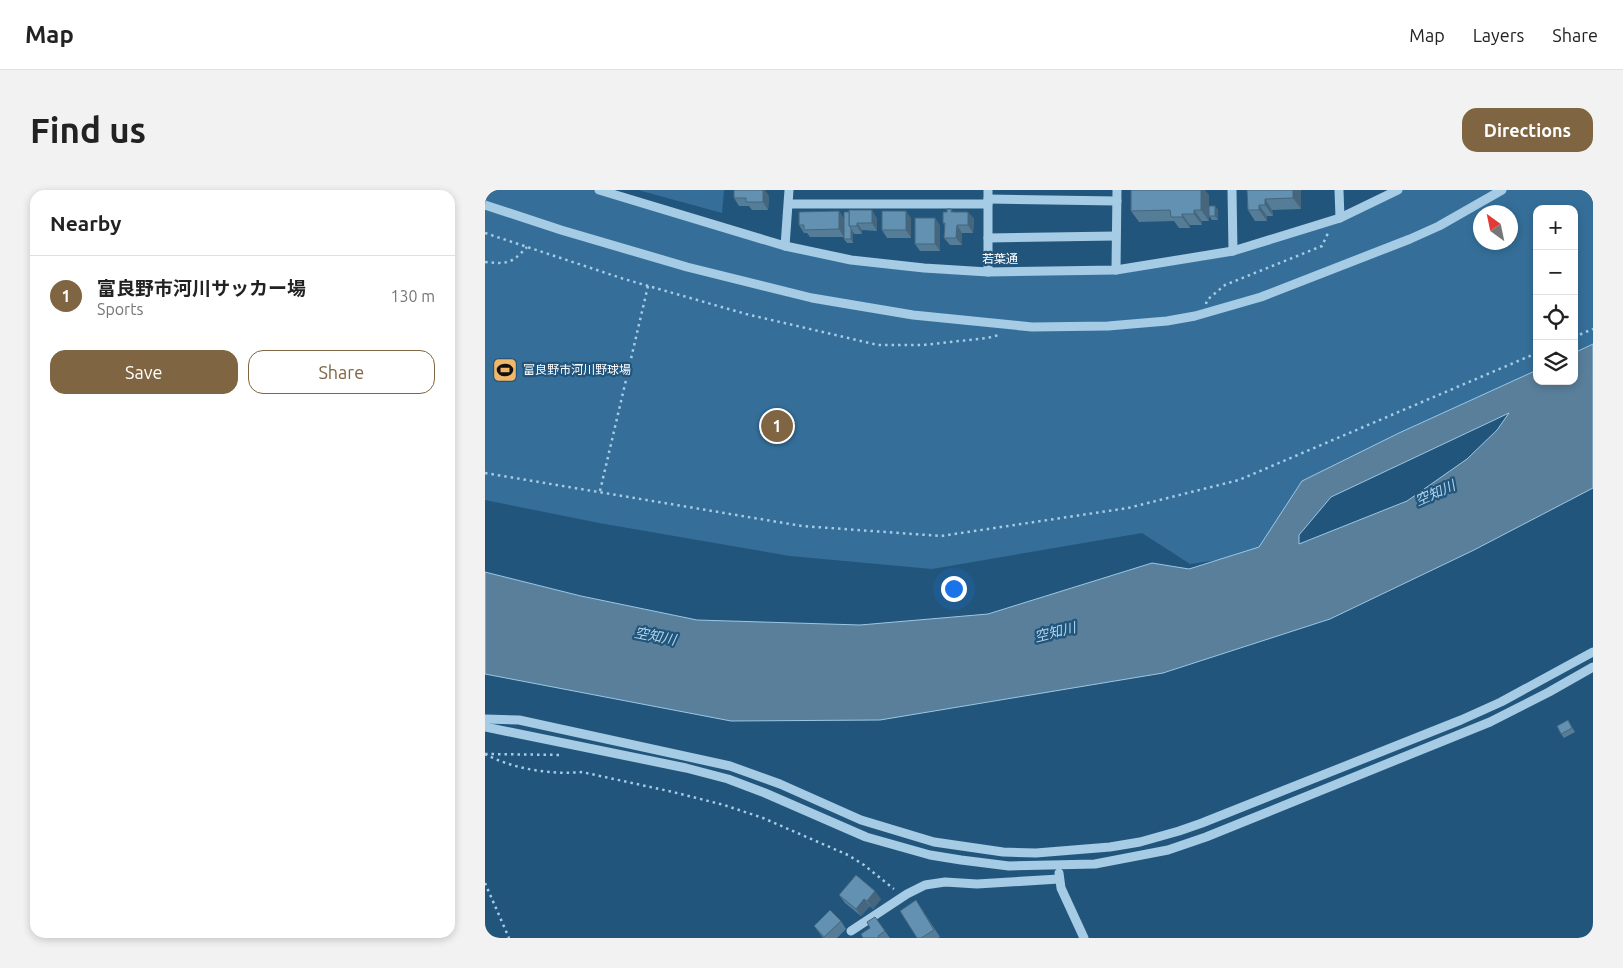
<!DOCTYPE html>
<meta charset="utf-8">
<style>
body{margin:0;font-family:Ubuntu,"Noto Sans JP",sans-serif;background:#f2f2f2;color:#222}
.controls{position:absolute;right:15px;top:15px;display:grid;overflow:hidden;border-radius:10px;box-shadow:0 2px 8px #0003}
.controls button{width:45px;height:45px;display:grid;place-items:center;padding:0;border:0;border-bottom:1px solid #e0e0e0;background:#fff;color:#222;font:25px sans-serif}
.compass{position:absolute;left:988px;top:15px;width:45px;height:45px;border-radius:50%;background:#fff;box-shadow:0 2px 8px #0003;rotate:327deg}
.you{position:absolute;left:468px;top:398px;width:18px;height:18px;margin:-12px;border:4px solid #fff;border-radius:50%;background:#1a73e8;box-shadow:0 0 0 8px #1a73e833}
.badge{display:grid;place-items:center;width:32px;height:32px;border-radius:50%;background:#7f6541;color:#fff;font-size:16px;font-weight:700}
.pin{position:absolute;translate:-50% -50%;border:2px solid #fff;box-shadow:0 1px 5px #0006}
.list{margin:0;padding:0;list-style:none}
h2{display:flex;justify-content:space-between;align-items:center;height:65px;margin:0;padding:0 20px;font-size:21px}
h2 small{font-size:16px;font-weight:400;color:#767676}
.list li{display:grid;grid-template-columns:32px 1fr auto;gap:15px;align-items:center;box-sizing:border-box;height:80px;padding:0 20px;border-top:1px solid #e0e0e0}
.list b{display:block;font-size:19px;white-space:nowrap}
.list p{margin:0;font-size:16px;white-space:nowrap;color:#767676}
.list em{font-size:16px;font-style:normal;color:#767676}
.actions{display:flex;gap:10px;padding:15px 20px}
.actions a{flex:1;padding:11px 0;border:1px solid #7f6541;border-radius:15px;text-align:center;font-size:18px;color:#7f6541}
.actions .main{background:#7f6541;color:#fff}
.icon{flex:none;width:28px;height:28px;fill:none;stroke:currentColor;stroke-width:2;stroke-linecap:round;stroke-linejoin:round}
.map{position:relative;flex:none;width:1108px;height:748px;overflow:hidden;border-radius:15px}
header{display:flex;align-items:center;gap:30px;box-sizing:border-box;height:70px;padding:0 25px;background:#fff;border-bottom:1px solid #e0e0e0}
header strong{font-size:24px}
nav{display:flex;gap:28px;margin-inline-start:auto;font-size:18px}
.intro{display:flex;align-items:center;justify-content:space-between;box-sizing:border-box;height:120px;padding:0 30px}
h1{margin:0;font-size:35px}
.button{padding:12px 22px;border-radius:15px;background:#7f6541;color:#fff;font-size:18px;font-weight:700}
main{display:flex;gap:30px;padding:0 30px}
aside{flex:1;background:#fff;border-radius:15px;box-shadow:0 2px 8px #0003}
.map>svg:first-child{display:block}
.green{fill:#356f99;fill-rule:evenodd}
.water{fill:#5a7f9b;stroke:#99c7e6;fill-rule:evenodd}
.lines{fill:none;stroke-linecap:round;stroke-linejoin:round}
.path{stroke:#a5cbe5;stroke-width:2.5;stroke-dasharray:2.5 4;stroke-linecap:butt}
.minor{stroke:#a5cbe5;stroke-width:9}
.wall{fill:#557d98}
.shaded-wall{fill:#45667c}
.building{fill:#6391b1;stroke:#45667c}
.labels{text-anchor:middle;stroke-width:4.5;stroke-linejoin:round;paint-order:stroke}
.street-label{font-size:12px;fill:#fff;stroke:#22557b}
.poi-label{font-size:12px;fill:#fff;stroke:#22557b;text-anchor:start}
.water-label{font-size:14px;font-style:italic;fill:#b0d4ed;stroke:#22557b}
</style>
<header>
<strong>Map</strong>
<nav><a>Map</a><a>Layers</a><a>Share</a></nav>
</header>
<div class="intro"><h1>Find us</h1><a class="button">Directions</a></div>
<main>
<aside>
<h2>Nearby<small></small></h2>
<ul class="list">
<li><span class="badge">1</span><div><b>富良野市河川サッカー場</b><p>Sports</p></div><em>130 m</em></li>
</ul>
<div class="actions"><a class="main">Save</a><a>Share</a></div>
</aside>
<div class="map">
<svg width="1108" height="748" viewBox="0 0 1108 748">
<rect width="100%" height="100%" fill="#22557b"/>
<!-- green -->
<g class="green">
<path d="M0,0H114L300,56L438,78L631,80L748,61L812,42L913,0H1108V158L1089,166V19H1052V181L826,298L782,363L705,374L657,343L447,379L305,366L114,333L0,310ZM996,22H1026V52H996Z"/>
<path d="M153,0H239L237,23Z"/>
</g>
<!-- water -->
<path class="water" d="M1108,154V298L989,360L845,429L678,483L395,530L246,531L0,484V382L96,406L212,430L375,435L503,424L667,373L704,379L774,357L817,291L914,243L1052,180V191H1089V163ZM1024,223L1012,240L982,269L922,311L814,354V345L846,307Z"/>
<g class="lines">
<!-- path -->
<g class="path">
<path d="M0,43L139,89L261,124L393,155H438L502,148L514,145"/>
<path d="M0,72C23,74 26,74 42,57"/>
<path d="M721,114L722,110L740,95L837,56L843,43"/>
<path d="M1089,147L1108,139"/>
<path d="M0,283L317,336L456,346L643,318L754,290L1052,163"/>
<path d="M115,301L163,96"/>
<path d="M0,564C28,579 66,585 97,582L188,602L239,615L278,628L363,665L379,675L409,699"/>
<path d="M0,564L78,565"/>
<path d="M0,693L24,748"/>
</g>
<!-- minor -->
<g class="minor">
<path d="M114,0L300,56L366,70L439,78L503,82L631,80L748,61L855,28L913,0"/>
<path d="M503,0V82"/>
<path d="M747,0L748,61"/>
<path d="M854,0L855,28"/>
<path d="M503,9L632,11"/>
<path d="M304,14H503"/>
<path d="M0,15L76,40L202,77L327,108L428,125L547,137L623,136L682,131L710,126L776,107L925,49L954,36L1017,0"/>
<path d="M503,48L631,46"/>
<path d="M300,56L304,0"/>
<path d="M631,80L632,0"/>
<path d="M0,529L34,530L245,576L295,594L376,630L449,652L518,662L551,663L625,657L655,652L694,641L717,633L976,530L1016,512L1108,462"/>
<path d="M0,537L201,578L243,589L280,603L381,647L445,665L476,670L524,676L610,674L683,660L721,647L1005,532L1064,502L1108,477"/>
<path d="M574,683L576,698L599,748"/>
<path d="M366,741L422,704L440,695L460,692L492,694L574,689"/>
</g>
</g>
<!-- wall -->
<g class="wall">
<path d="M762,0H816V19L787,20L788,26H782V31H770L763,20Z"/>
<path d="M724,5V31H717V35H705V38H694L689,31L654,32L646,21Z"/>
<path d="M284,6L283,20H267L264,16H254L249,8Z"/>
<path d="M730,16L733,20V30H727L724,26Z"/>
<path d="M466,19L468,22H483L489,29L488,43H477V55H465L459,48L460,36L458,33L462,22Z"/>
<path d="M354,21L359,29V47H325L322,43H319L314,35Z"/>
<path d="M421,21L426,29V48H402L397,40Z"/>
<path d="M359,22L392,28V41L377,40V44H369L368,42V53H362L359,49Z"/>
<path d="M450,28L455,36V61H435L430,54Z"/>
<path d="M1085,534L1090,542L1079,548L1076,544Z"/>
<path d="M354,705L396,709L388,719L385,716L376,726L360,713Z"/>
<path d="M436,718L455,747L453,748H432Z"/>
<path d="M390,727L405,748H378L385,738Z"/>
<path d="M356,731L361,739L352,748H338L329,736Z"/>
</g>
<!-- shaded-wall -->
<g class="shaded-wall">
<path d="M278,0H280L284,6L283,20L278,12Z"/>
<path d="M716,0H720L724,5V31L716,20Z"/>
<path d="M808,0H816V19L808,8Z"/>
<path d="M780,9L787,20L788,26L780,15Z"/>
<path d="M774,15L782,26V31L774,20Z"/>
<path d="M730,16L733,20V30L730,26Z"/>
<path d="M387,20L392,28V41L387,33Z"/>
<path d="M709,20L717,31V35L709,24Z"/>
<path d="M354,21L359,29V47L354,39Z"/>
<path d="M421,21L426,29V48L421,40Z"/>
<path d="M483,22L489,29L488,43L483,35Z"/>
<path d="M697,24L705,35V38L697,27Z"/>
<path d="M450,28L455,36V61L450,54Z"/>
<path d="M372,33L377,40V44L372,36Z"/>
<path d="M472,35L477,43V55L471,48Z"/>
<path d="M366,38L368,42V53L366,49Z"/>
<path d="M390,701L396,709L388,719L382,711Z"/>
<path d="M379,709L385,716L376,726L371,719Z"/>
</g>
<!-- building -->
<g class="building">
<path d="M249,0H278V12H261V8H249Z"/>
<path d="M646,0H716V20H709V24H697V27H686L685,20L646,21Z"/>
<path d="M762,0H808V8L780,9V15H774V20H763Z"/>
<rect x="724" y="16" width="6" height="10"/>
<path d="M462,19H466V22H483V35H472L471,48H459L460,33H458V22H462Z"/>
<path d="M364,20H387V33H372V36H364Z"/>
<path d="M354,21V39L319,40V35H314V22Z"/>
<rect x="397" y="21" width="24" height="19"/>
<path d="M359,22H364V36L366,38V49H359Z"/>
<rect x="430" y="28" width="20" height="26"/>
<path d="M1083,530L1087,538L1076,544L1072,536Z"/>
<path d="M371,685L390,701L382,711L379,709L371,719L354,705Z"/>
<path d="M431,710L449,740L436,748H432L415,721Z"/>
<path d="M345,720L356,731L339,747L329,736Z"/>
<path d="M390,727L400,741L393,746L394,748H378L376,744L385,738L382,732Z"/>
</g>
<!-- icons -->
<defs>
<symbol id="stadium-square" viewBox="-11 -11 22 22"><rect x="-9" y="-9" width="18" height="18" rx="4" fill="#f1b667" stroke="#22557b"/><path d="M0-5a6.5 5 0 1 0 0 10a6.5 5 0 1 0 0-10ZM-3.5-1.8h7v3.6h-7Z" fill="#111"/></symbol>
</defs>
<g fill-rule="evenodd">
<use href="#stadium-square" x="6" y="166" width="28" height="28"/>
</g>
<g class="labels">
<!-- street labels -->
<g class="street-label">
<text x="515" y="73">若葉通</text>
</g>
<!-- poi labels -->
<g class="poi-label">
<text x="38" y="184">富良野市河川野球場</text>
</g>
<!-- water labels -->
<g class="water-label">
<text transform="translate(950 303) rotate(-24)" y="5">空知川</text>
<text transform="translate(570 442) rotate(-14)" y="5">空知川</text>
<text transform="translate(170 446) rotate(11)" y="5">空知川</text>
</g>
</g>
</svg>
<div class="controls">
<button>+</button>
<button>−</button>
<button><svg class="icon" aria-label="locate" viewBox="0 0 24 24"><circle cx="12" cy="12" r="6"/><path d="M12 2v4M12 18v4M2 12h4M18 12h4"/></svg></button>
<button><svg class="icon" aria-label="layers" viewBox="0 0 24 24"><path d="M12 4l9 5-9 5-9-5zM3 14l9 5 9-5"/></svg></button>
</div>
<svg class="compass" viewBox="-18 -18 36 36"><path d="M0-13l5 13h-10z" fill="#e53935"/><path d="M0 13l5-13h-10z" fill="#767676"/></svg>
<div class="you"></div>
<div class="pin badge" style="left:292px;top:236px">1</div>
</div>
</main>
